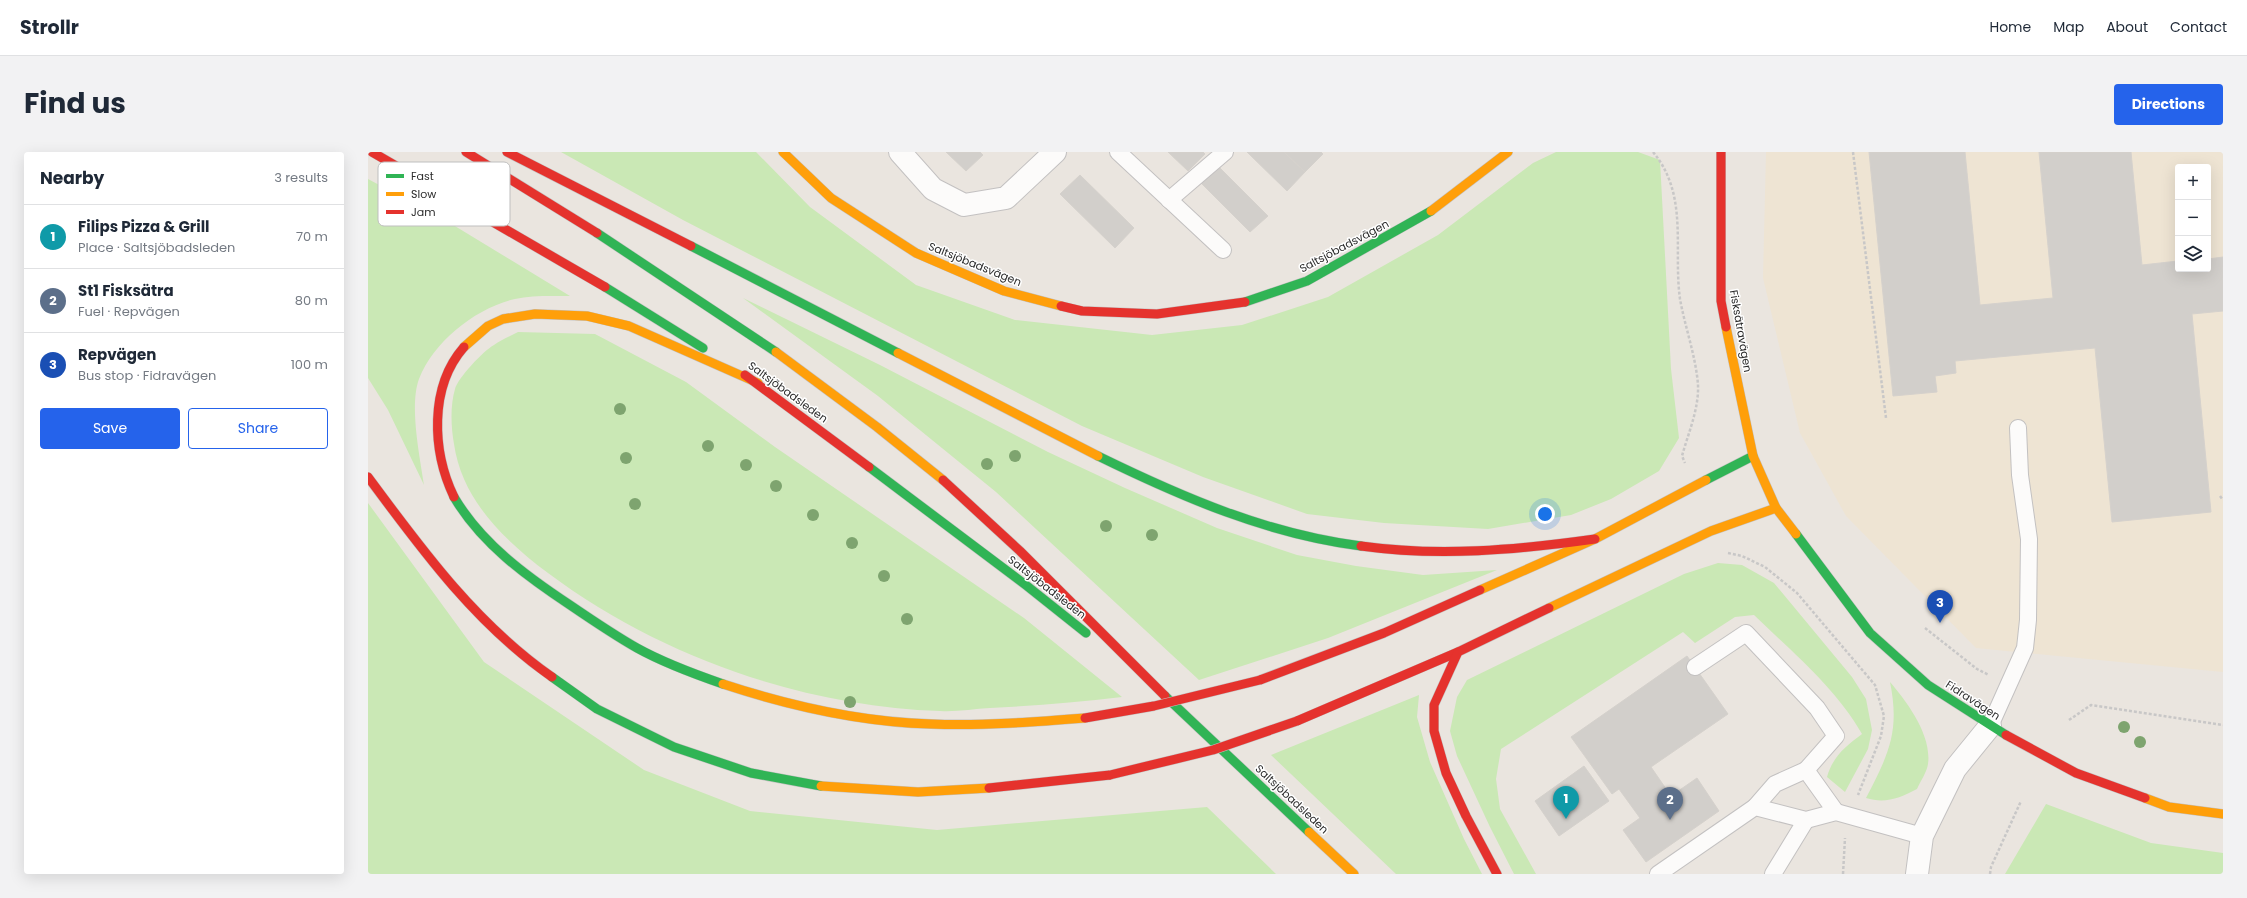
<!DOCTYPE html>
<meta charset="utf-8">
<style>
body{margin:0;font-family:Poppins,sans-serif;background:#f2f2f3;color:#1f2937}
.controls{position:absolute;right:12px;top:12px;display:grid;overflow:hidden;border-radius:4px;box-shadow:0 4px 16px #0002}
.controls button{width:36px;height:36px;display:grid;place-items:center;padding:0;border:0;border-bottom:1px solid #e0e1e3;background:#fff;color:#1f2937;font:20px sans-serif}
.you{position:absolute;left:1177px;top:362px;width:14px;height:14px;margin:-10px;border:3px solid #fff;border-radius:50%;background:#1a73e8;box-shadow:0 0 0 6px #1a73e833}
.badge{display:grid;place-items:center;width:26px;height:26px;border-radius:50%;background:#2563eb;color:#fff;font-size:13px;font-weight:700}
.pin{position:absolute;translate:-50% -33px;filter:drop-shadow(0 1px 2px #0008)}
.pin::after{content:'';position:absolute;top:21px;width:14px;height:12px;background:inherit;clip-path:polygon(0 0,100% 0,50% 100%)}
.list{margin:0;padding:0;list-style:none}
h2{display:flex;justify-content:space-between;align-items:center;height:52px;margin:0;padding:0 16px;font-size:17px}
h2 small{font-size:13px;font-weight:400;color:#747a83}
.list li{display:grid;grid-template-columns:26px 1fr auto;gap:12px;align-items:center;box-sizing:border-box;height:64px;padding:0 16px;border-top:1px solid #e0e1e3}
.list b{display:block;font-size:15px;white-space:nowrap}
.list p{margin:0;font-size:13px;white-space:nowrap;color:#747a83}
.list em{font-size:13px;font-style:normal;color:#747a83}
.actions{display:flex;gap:8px;padding:12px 16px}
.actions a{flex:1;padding:9px 0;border:1px solid #2563eb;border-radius:4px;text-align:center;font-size:14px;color:#2563eb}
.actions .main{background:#2563eb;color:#fff}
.icon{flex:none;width:22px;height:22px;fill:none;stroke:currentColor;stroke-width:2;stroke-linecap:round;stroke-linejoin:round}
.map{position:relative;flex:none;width:1855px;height:722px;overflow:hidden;border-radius:4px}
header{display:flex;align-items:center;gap:24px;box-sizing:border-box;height:56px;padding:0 20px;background:#fff;border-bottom:1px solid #e0e1e3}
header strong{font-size:19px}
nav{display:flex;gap:22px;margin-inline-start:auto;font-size:14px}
.intro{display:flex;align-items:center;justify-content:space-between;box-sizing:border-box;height:96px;padding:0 24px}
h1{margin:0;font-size:28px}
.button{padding:10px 18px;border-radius:4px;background:#2563eb;color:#fff;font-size:14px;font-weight:700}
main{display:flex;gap:24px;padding:0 24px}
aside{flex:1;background:#fff;border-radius:4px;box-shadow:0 4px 16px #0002}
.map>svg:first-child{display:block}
.education{fill:#eee4d3;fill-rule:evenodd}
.green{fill:#cae8b5}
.building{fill:#d2cfcb;stroke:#d5d1cc}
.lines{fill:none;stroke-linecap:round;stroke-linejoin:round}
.lane-casing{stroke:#c3c1c1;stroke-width:18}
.street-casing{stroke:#c3c1c1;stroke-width:24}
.fast-casing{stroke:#c3c1c1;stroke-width:10}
.slow-casing{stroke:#c3c1c1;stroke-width:10}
.jam-casing{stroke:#c3c1c1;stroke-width:10}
.path{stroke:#c8c7c7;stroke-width:2.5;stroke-dasharray:3 2;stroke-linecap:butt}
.lane{stroke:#fcfbfa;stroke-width:16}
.street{stroke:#fcfbfa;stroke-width:22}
.fast{stroke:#30b455;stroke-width:9}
.slow{stroke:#ff9f0a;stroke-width:9}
.jam{stroke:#e5322d;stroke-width:9}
.jam-bridge-casing{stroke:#c3c1c1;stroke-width:10;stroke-linecap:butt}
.jam-bridge{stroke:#e5322d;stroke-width:9}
.tree{fill:#7ea46f}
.labels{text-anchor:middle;stroke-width:3;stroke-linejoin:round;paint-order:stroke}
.street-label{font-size:11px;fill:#2b2b2b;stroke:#fff}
.key{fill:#fff;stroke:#bfbfbf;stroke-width:1}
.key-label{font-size:11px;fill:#2b2b2b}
</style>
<header>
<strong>Strollr</strong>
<nav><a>Home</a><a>Map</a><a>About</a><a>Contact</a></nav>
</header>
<div class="intro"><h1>Find us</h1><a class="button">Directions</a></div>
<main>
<aside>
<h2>Nearby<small>3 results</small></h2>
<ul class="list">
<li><span class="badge" style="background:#0f9aa8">1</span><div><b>Filips Pizza &amp; Grill</b><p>Place · Saltsjöbadsleden</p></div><em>70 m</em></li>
<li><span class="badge" style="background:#5c6f8a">2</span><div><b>St1 Fisksätra</b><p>Fuel · Repvägen</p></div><em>80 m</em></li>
<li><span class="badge" style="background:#1a4fb4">3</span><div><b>Repvägen</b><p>Bus stop · Fidravägen</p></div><em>100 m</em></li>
</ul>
<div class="actions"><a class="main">Save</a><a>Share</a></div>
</aside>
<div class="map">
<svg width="1855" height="722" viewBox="0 0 1855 722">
<rect width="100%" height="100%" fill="#eae5df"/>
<!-- education -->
<path class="education" d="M1398,0H1855V520L1608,496L1478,364L1432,281L1395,126ZM1810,15H1840V117H1810Z"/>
<!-- green -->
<g class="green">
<path d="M193,0H388L442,55L548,133L647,168L784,183L874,173L960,145L1070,83L1165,11L1188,0H1270L1292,8L1303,217L1311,286L1291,319L1243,347L1203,363L1120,377L1016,371L939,362L835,325L714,274L315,68Z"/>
<path d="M0,27L77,68L202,144C184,144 164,143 147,147C108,156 66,189 51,227C41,254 52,305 56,333L20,258L0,226Z"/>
<path d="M375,146L512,213L680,300L757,336L849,376L929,403L988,414L1055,423L1129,418L960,486L831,528L628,340L510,244Z"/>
<path d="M150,180L227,182L318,230L407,295L656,466L754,545C710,550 666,554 622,556C605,557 588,560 572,559C433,554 291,504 180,421C136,388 94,348 86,292C83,275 82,254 87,237C90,226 115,199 126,193C133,188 142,184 150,180Z"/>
<path d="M0,351L116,510L276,618L382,659L569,678L839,655L908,722H0Z"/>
<path d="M1350,411L1374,413L1406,431L1484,525L1498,547L1504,578L1500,597L1477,640L1459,625C1465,604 1478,594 1494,582C1468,536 1424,500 1386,463L1367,465L1327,491L1315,480L1133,597L1128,627L1132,657L1168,722H1146L1122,675L1089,604L1082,579L1089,545L1099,528L1316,422Z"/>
<path d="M1522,530C1539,550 1564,583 1560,612C1559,620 1552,630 1549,637C1532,646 1517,652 1498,646C1521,602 1532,579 1522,530Z"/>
<path d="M1051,543L1049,565L1062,610L1096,687L1114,722H1028L903,603Z"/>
<path d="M1678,652L1783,691L1855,701V722H1637Z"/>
</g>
<!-- building -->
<g class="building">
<path d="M578,0H612L615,3L598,19Z"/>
<path d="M800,0H835L837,2L820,19Z"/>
<path d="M879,0H916L937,20L919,39Z"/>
<path d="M916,0H953L955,2L937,20Z"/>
<path d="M1501,0H1597L1612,153L1685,146L1671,0H1763L1774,113L1810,109V117H1840V107L1855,105V159L1824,162L1843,360L1744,370L1727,196L1587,209L1588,221L1567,224L1569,240L1525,244Z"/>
<path d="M848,12L900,64L882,80L831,29Z"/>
<path d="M712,23L766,76L747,96L692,42Z"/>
<path d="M1319,504L1360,562L1283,615L1303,644L1329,626L1351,659L1278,710L1255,678L1272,666L1251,637L1244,642L1203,585Z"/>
<path d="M1216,614L1241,649L1191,684L1167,649Z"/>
</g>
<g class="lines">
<defs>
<g id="lane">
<path d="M750,0L855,98"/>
<path d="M801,48L857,0"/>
<path d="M1327,515L1378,481L1449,556L1468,584L1438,618L1468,660"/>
<path d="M1622,574L1657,496L1660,468L1661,387L1652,323L1650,276"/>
<path d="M1387,655L1407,632L1438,618"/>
<path d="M1290,722L1387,655L1438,668L1468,660L1554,684"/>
<path d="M1405,722L1438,668"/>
</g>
<g id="street">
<path d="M532,0L565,37L596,53L638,46L687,0"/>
<path d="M1549,722L1554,684L1587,617L1622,574"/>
</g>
<g id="fast">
<path d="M229,81L408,200"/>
<path d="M323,94L530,201"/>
<path d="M237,135L335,196"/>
<path d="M877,150L939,129L1063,59"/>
<path d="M730,304C814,345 899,382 993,394"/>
<path d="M501,315L659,434L718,481"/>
<path d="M1338,328L1385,304"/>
<path d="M86,345C113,391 158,424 202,453C224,468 246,483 269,496C296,511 326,522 355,532"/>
<path d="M1428,382L1502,481L1560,533L1638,583"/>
<path d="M184,525L229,557L306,595L383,621L453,634"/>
<path d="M797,544L941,680"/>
</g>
<g id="slow">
<path d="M415,0L463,46L548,101L636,139L693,154"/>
<path d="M1063,59L1140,0"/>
<path d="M1358,175L1385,304L1408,356L1428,382"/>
<path d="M96,195L120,174L135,167L167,162L219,164L261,174L390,231"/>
<path d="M408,200L509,275L575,328"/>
<path d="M530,201L730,304"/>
<path d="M1112,438L1227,387L1338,328"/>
<path d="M1181,456L1343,379L1408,356"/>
<path d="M355,532C422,554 492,570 563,572C614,574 666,570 717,566"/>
<path d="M453,634L550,640L621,636"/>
<path d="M1777,646L1801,655L1855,662"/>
<path d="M941,680L986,722"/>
</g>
<g id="jam">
<path d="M4,0L237,135"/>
<path d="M98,0L229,81"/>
<path d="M139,0L323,94"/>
<path d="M1353,0V149L1358,175"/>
<path d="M693,154L714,159L789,162L877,150"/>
<path d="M377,223L501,315"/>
<path d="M0,325C54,398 108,472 184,525"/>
<path d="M575,328L652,399L797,544"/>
<path d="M86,345C64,299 61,235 96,195"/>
<path d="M993,394C1071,405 1149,398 1227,387"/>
<path d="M892,528L1016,481L1112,438"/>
<path d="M929,569L1090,500"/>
<path d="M1638,583L1708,621L1777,646"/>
<path d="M621,636L742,623"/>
<path d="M1129,722L1098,664L1078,621L1066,579V553L1090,500L1181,456"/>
</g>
</defs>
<!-- lane casing -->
<use href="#lane" class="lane-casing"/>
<!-- street casing -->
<use href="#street" class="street-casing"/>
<!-- fast casing -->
<use href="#fast" class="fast-casing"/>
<!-- slow casing -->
<use href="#slow" class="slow-casing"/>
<!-- jam casing -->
<use href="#jam" class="jam-casing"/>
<!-- path -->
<g class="path">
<path d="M1285,0C1321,43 1305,97 1312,147C1317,175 1328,205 1330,233C1331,257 1320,282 1314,304L1317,311"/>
<path d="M1485,0L1518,266"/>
<path d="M1852,344L1855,348"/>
<path d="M1360,401L1374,404L1397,415L1429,441L1507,533L1516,564L1513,584L1490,643"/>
<path d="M1557,476L1609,517L1621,523"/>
<path d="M1701,568L1723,553L1855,573"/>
<path d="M1475,722L1477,686"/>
<path d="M1622,722L1623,715L1653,649"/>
</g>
<!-- lane -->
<use href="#lane" class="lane"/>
<!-- street -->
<use href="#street" class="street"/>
<!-- fast -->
<use href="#fast" class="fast"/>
<!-- slow -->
<use href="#slow" class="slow"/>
<!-- jam -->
<use href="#jam" class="jam"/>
<defs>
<g id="jam-bridge">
<path d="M717,566L786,554L892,528"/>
<path d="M742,623L845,598L929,569"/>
</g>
</defs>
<!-- jam-bridge casing -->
<use href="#jam-bridge" class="jam-bridge-casing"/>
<!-- jam-bridge -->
<use href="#jam-bridge" class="jam-bridge"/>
</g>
<!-- trees -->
<g class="tree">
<circle cx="252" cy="257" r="6"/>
<circle cx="340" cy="294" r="6"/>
<circle cx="647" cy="304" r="6"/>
<circle cx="258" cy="306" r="6"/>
<circle cx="619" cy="312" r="6"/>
<circle cx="378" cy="313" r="6"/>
<circle cx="408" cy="334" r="6"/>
<circle cx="267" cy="352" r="6"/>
<circle cx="445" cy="363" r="6"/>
<circle cx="738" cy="374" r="6"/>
<circle cx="784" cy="383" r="6"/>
<circle cx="484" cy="391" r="6"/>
<circle cx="516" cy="424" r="6"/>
<circle cx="539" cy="467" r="6"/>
<circle cx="482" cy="550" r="6"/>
<circle cx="1756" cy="575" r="6"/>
<circle cx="1772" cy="590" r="6"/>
</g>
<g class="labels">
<!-- street labels -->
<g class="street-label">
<text transform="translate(976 94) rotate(-28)" y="4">Saltsjöbadsvägen</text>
<text transform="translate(607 112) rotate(22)" y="4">Saltsjöbadsvägen</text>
<text transform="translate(1373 179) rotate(80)" y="4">Fisksätravägen</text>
<text transform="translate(420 240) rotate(36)" y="4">Saltsjöbadsleden</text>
<text transform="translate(679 435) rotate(38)" y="4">Saltsjöbadsleden</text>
<text transform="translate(1605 548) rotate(33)" y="4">Fidravägen</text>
<text transform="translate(924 647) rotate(43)" y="4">Saltsjöbadsleden</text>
</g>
</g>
<!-- legend -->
<rect x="10" y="10" width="132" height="64" rx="6" class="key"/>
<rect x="18" y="22" width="18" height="4" fill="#30b455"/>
<rect x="18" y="40" width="18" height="4" fill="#ff9f0a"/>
<rect x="18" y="58" width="18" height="4" fill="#e5322d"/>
<g class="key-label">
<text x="43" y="28">Fast</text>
<text x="43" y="46">Slow</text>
<text x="43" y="64">Jam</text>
</g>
</svg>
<div class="controls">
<button>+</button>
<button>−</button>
<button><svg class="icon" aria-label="layers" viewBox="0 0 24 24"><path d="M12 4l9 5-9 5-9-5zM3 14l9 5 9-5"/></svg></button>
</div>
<div class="you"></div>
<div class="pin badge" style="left:1198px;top:667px;background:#0f9aa8">1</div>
<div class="pin badge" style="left:1302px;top:668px;background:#5c6f8a">2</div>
<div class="pin badge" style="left:1572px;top:471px;background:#1a4fb4">3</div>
</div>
</main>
